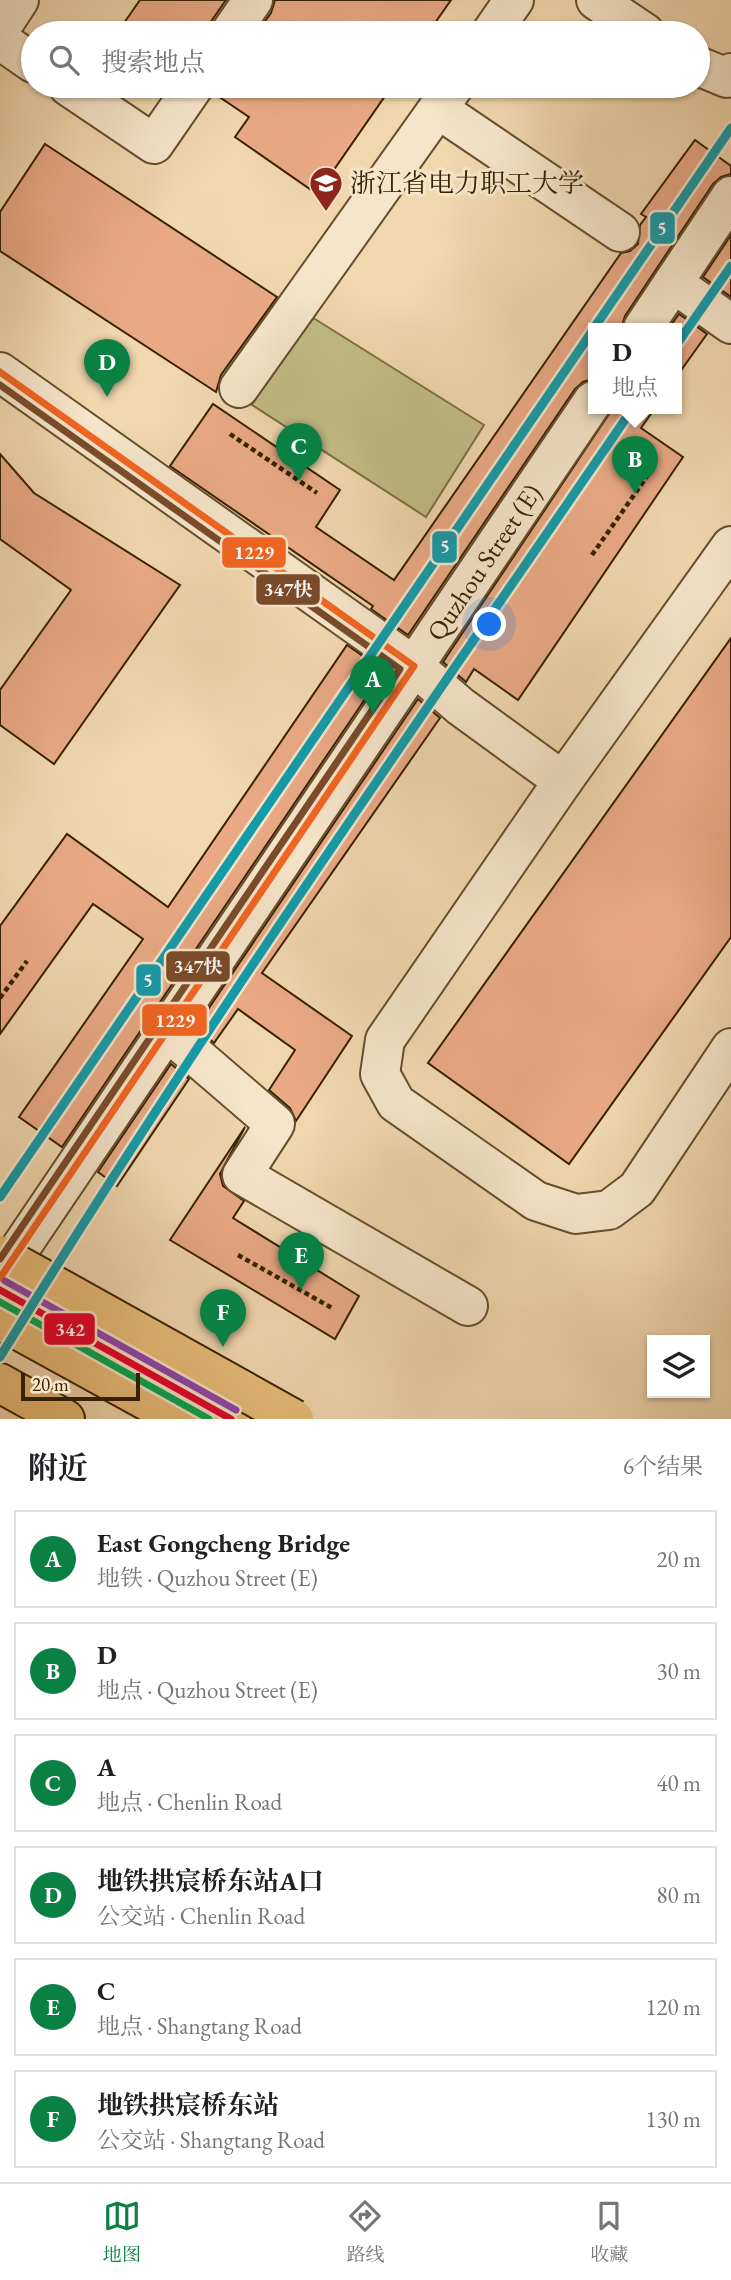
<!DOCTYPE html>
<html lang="zh">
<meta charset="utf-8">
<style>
body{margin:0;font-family:"EB Garamond","Noto Serif SC",serif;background:#f2f2f2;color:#202124}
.controls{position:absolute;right:21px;bottom:21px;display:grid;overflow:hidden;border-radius:0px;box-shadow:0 2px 5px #0004}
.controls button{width:63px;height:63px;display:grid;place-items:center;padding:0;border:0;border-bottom:2px solid #e0e0e0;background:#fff;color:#202124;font:35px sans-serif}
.scale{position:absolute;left:21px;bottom:18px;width:119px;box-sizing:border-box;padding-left:7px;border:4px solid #372100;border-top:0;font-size:19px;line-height:24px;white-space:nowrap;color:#372100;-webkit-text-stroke:5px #f6e5ca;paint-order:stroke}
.you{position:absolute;left:490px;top:625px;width:24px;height:24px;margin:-18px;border:5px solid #fff;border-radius:50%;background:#1a73e8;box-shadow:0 0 0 10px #1a73e833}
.badge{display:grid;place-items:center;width:46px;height:46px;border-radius:50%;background:#0b8043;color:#fff;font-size:23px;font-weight:700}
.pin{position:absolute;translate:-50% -58px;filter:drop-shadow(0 2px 4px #0008)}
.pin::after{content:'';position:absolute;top:37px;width:24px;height:21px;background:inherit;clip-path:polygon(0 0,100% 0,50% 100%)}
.popup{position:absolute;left:588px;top:323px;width:94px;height:91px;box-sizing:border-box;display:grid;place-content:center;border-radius:0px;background:#fff;filter:drop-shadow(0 2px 5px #0005);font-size:23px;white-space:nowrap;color:#757577}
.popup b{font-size:26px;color:#202124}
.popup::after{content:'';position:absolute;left:50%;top:100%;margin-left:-14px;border:14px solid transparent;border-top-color:#fff}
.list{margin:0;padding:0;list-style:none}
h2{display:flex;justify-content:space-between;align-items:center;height:91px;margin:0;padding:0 28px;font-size:30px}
h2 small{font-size:23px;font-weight:400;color:#757577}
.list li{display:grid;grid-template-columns:46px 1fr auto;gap:21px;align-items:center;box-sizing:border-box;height:98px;margin:0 14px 14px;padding:0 14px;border:2px solid #e0e0e0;border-radius:0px}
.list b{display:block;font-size:26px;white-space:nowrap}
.list p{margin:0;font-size:23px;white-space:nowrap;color:#757577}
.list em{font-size:23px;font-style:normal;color:#757577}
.icon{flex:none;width:38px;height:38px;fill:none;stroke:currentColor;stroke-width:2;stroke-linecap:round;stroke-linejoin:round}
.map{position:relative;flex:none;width:731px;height:1419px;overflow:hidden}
.search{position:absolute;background:#fff;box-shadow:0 2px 5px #0004;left:21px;right:21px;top:21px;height:77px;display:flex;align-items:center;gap:18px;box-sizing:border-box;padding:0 24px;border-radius:38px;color:#757577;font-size:26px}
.sheet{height:763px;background:#fff}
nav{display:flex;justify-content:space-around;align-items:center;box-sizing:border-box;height:98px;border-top:2px solid #e0e0e0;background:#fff;font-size:19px;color:#757577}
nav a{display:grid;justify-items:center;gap:4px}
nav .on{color:#0b8043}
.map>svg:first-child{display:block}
.park{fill:#c2bc85;stroke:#7c6e42;stroke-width:2}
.building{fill:#e9a985;stroke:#372100;stroke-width:2}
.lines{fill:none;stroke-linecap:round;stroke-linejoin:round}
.minor-casing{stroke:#664e2c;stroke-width:42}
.major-casing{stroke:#372100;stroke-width:42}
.highway-casing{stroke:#372100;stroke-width:42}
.path{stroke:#372100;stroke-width:4.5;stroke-dasharray:5 3.5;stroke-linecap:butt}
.minor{stroke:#f6e5ca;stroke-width:38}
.major{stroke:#e8bc77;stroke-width:38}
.highway{stroke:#e8bc77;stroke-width:38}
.highway-bridge-casing{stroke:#372100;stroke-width:42;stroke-linecap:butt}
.highway-bridge{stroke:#e8bc77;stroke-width:38}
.bus-1-casing{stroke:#f6e5ca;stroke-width:12}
.bus-2-casing{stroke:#f6e5ca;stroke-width:12}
.bus-3-casing{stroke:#f6e5ca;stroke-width:12}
.bus-4-casing{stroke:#f6e5ca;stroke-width:12}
.bus-5-casing{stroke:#f6e5ca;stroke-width:12}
.bus-1{stroke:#f26522;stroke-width:7}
.bus-2{stroke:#7a4b2a;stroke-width:7}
.bus-3{stroke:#e4002b;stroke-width:7}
.bus-4{stroke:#00a651;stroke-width:7}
.bus-5{stroke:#8e44ad;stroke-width:7}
.metro-1-casing{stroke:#f6e5ca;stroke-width:14}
.metro-1{stroke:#139baa;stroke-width:9}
.labels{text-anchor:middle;stroke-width:6;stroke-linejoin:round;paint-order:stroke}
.poi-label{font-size:26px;fill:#372100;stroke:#f6e5ca;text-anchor:start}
.street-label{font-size:26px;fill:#372100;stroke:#f6e5ca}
.line-badge{stroke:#f6e5ca;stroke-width:2.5}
.badge-label{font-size:19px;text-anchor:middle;font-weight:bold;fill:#fff}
</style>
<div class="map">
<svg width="731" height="1419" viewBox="0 0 731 1419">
<rect width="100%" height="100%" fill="#f1d7ae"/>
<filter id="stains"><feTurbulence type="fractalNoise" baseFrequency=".00286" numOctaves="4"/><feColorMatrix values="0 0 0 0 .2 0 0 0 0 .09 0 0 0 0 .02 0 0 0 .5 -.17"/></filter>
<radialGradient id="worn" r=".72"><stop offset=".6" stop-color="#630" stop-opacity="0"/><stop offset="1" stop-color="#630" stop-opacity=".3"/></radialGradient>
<!-- park -->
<path class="park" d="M307,314L484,425L426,517L252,405Z"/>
<!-- building -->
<g class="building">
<path d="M140,0H226L212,20L208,33H117Z"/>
<path d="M275,0H451L428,33H256L271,13Z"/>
<path d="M226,86H392L317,194L235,137L249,117L218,96Z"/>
<path d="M695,140L731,166V174L721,177L713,184L625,316L621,328H593V379L583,382L575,389L408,635L371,609L373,606L170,466L213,404L340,490L316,527L394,580L621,253L630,251L638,244L640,225L646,217L641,214Z"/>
<path d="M45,144L277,297L221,375L216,392L0,251V212Z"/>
<path d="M731,235V297L703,277Z"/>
<path d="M679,314L707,334L677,376V328H669Z"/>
<path d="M613,408H655L641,428L683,457L518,700L474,669L466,682L443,662Z"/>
<path d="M0,454L34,493L180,585L54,764L0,725V690L71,590L0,539Z"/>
<path d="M731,638V937L569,1164L428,1063Z"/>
<path d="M347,645L384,671L62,1147L19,1117L143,939L93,904L0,1034V926L67,834L168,907Z"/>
<path d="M418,699L440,718L262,973L352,1036L296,1121L290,1108L269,1090L295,1050L238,1009L214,1043L196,1027Z"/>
<path d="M171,1064L189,1079L117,1186L98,1172Z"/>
<path d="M245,1127L220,1174L223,1186L244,1201L233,1218L359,1296L335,1339L170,1240Z"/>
</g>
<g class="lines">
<defs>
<g id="minor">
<path d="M596,0L645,33"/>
<path d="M0,29L19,0"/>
<path d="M230,33L253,0"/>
<path d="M491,33L514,0"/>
<path d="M0,40L33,63"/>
<path d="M698,66L727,78L731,73"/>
<path d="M68,86L154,144L194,86"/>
<path d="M438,109L620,232"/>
<path d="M673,283L731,324"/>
<path d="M643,328L731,196"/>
<path d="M0,372L414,666L460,706L563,781"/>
<path d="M239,388L454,86"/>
<path d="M731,546L563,781L385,1040L380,1074L396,1103L536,1201L576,1214L609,1210L637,1189L731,1048"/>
<path d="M167,1031L275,1124L242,1175L468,1306"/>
<path id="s1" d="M0,1278L593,401"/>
</g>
<path id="major" d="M0,1290L231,1419"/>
<g id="highway">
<path d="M0,1320L180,1419"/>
<path d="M0,1383L65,1419"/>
</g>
</defs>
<!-- minor casing -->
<use href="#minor" class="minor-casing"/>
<!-- major casing -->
<use href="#major" class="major-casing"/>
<!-- highway casing -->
<use href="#highway" class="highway-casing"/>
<!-- path -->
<g class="path">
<path d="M230,434L317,493"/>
<path d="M592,555L655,465"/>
<path d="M0,998L27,961"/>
<path d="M238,1255L332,1308"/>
</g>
<!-- minor -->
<use href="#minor" class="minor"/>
<!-- major -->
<use href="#major" class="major"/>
<!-- highway -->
<use href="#highway" class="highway"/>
<defs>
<path id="highway-bridge" d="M0,1255L294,1419"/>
</defs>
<!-- highway-bridge casing -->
<use href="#highway-bridge" class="highway-bridge-casing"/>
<!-- highway-bridge -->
<use href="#highway-bridge" class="highway-bridge"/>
<defs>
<path id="bus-1" d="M0,372L414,666L0,1278"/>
<path id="bus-2" d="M0,385L400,669L0,1259"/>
<path id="bus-3" d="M0,1290L231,1419"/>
<path id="bus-4" d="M0,1302L209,1419"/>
<path id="bus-5" d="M5,1281L236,1410"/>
</defs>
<!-- bus-1 casing -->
<use href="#bus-1" class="bus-1-casing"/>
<!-- bus-2 casing -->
<use href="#bus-2" class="bus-2-casing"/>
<!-- bus-3 casing -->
<use href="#bus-3" class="bus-3-casing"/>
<!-- bus-4 casing -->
<use href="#bus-4" class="bus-4-casing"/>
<!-- bus-5 casing -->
<use href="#bus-5" class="bus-5-casing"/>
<!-- bus-1 -->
<use href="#bus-1" class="bus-1"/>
<!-- bus-2 -->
<use href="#bus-2" class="bus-2"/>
<!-- bus-3 -->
<use href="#bus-3" class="bus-3"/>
<!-- bus-4 -->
<use href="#bus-4" class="bus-4"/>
<!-- bus-5 -->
<use href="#bus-5" class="bus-5"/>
<defs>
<g id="metro-1">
<path d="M594,328L731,128"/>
<path d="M677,344L731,266"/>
<path d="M0,1197L593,330"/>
<path d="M0,1357C199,1033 418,722 633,408"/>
</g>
</defs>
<!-- metro-1 casing -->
<use href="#metro-1" class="metro-1-casing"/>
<!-- metro-1 -->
<use href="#metro-1" class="metro-1"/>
</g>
<!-- icons -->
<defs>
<symbol id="university-pin" viewBox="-11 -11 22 30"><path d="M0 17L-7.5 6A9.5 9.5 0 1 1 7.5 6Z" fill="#8f2418" stroke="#f6e5ca"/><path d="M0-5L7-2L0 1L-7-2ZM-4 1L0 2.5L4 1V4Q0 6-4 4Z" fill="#fff"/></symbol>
</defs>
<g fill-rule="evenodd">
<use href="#university-pin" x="307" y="164" width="38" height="52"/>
</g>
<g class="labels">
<!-- poi labels -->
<g class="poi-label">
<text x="350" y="192">浙江省电力职工大学</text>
</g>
<!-- street labels -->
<g class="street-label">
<text dy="9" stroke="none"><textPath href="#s1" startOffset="864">Quzhou Street (E)</textPath></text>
</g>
</g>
<g class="line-badge">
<rect x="649" y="211" width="27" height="34" rx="7" fill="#139baa"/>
<rect x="431" y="530" width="27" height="34" rx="7" fill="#139baa"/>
<rect x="221" y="536" width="66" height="33" rx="7" fill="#f26522"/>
<rect x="255" y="573" width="66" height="33" rx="7" fill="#7a4b2a"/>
<rect x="165" y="950" width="66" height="33" rx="7" fill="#7a4b2a"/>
<rect x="135" y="963" width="27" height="34" rx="7" fill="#139baa"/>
<rect x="141" y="1003" width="67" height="34" rx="7" fill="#f26522"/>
<rect x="43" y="1312" width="53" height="34" rx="7" fill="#e4002b"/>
</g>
<g class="badge-label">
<text x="662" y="235">5</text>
<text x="445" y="553">5</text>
<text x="254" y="559">1229</text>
<text x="288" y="596">347快</text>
<text x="198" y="973">347快</text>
<text x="148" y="987">5</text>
<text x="175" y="1027">1229</text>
<text x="70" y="1336">342</text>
</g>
<rect width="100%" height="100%" filter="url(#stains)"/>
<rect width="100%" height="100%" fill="url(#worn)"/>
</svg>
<div class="controls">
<button><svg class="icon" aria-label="layers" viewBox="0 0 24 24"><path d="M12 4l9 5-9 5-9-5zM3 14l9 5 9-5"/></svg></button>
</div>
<div class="scale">20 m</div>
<div class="you"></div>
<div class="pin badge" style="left:373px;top:714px">A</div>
<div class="pin badge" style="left:635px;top:494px">B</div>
<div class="popup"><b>D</b>地点</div>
<div class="pin badge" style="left:299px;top:481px">C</div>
<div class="pin badge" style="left:107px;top:397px">D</div>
<div class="pin badge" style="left:301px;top:1290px">E</div>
<div class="pin badge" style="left:223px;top:1347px">F</div>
<div class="search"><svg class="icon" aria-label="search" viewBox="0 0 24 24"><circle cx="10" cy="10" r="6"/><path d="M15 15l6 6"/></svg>搜索地点</div>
</div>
<section class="sheet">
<h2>附近<small>6个结果</small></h2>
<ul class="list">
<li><span class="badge">A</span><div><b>East Gongcheng Bridge</b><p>地铁 · Quzhou Street (E)</p></div><em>20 m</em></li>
<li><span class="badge">B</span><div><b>D</b><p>地点 · Quzhou Street (E)</p></div><em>30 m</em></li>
<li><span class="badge">C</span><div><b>A</b><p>地点 · Chenlin Road</p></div><em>40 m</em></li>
<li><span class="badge">D</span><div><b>地铁拱宸桥东站A口</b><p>公交站 · Chenlin Road</p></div><em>80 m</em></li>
<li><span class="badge">E</span><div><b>C</b><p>地点 · Shangtang Road</p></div><em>120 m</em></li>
<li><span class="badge">F</span><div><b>地铁拱宸桥东站</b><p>公交站 · Shangtang Road</p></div><em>130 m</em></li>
</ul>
</section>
<nav>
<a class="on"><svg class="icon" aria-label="map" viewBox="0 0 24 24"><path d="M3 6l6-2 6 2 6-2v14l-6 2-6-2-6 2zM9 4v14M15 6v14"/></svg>地图</a>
<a><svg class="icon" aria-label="directions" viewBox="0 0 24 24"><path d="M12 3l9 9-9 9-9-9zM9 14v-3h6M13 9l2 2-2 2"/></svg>路线</a>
<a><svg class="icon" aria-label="saved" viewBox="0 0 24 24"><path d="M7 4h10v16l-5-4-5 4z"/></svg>收藏</a>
</nav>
